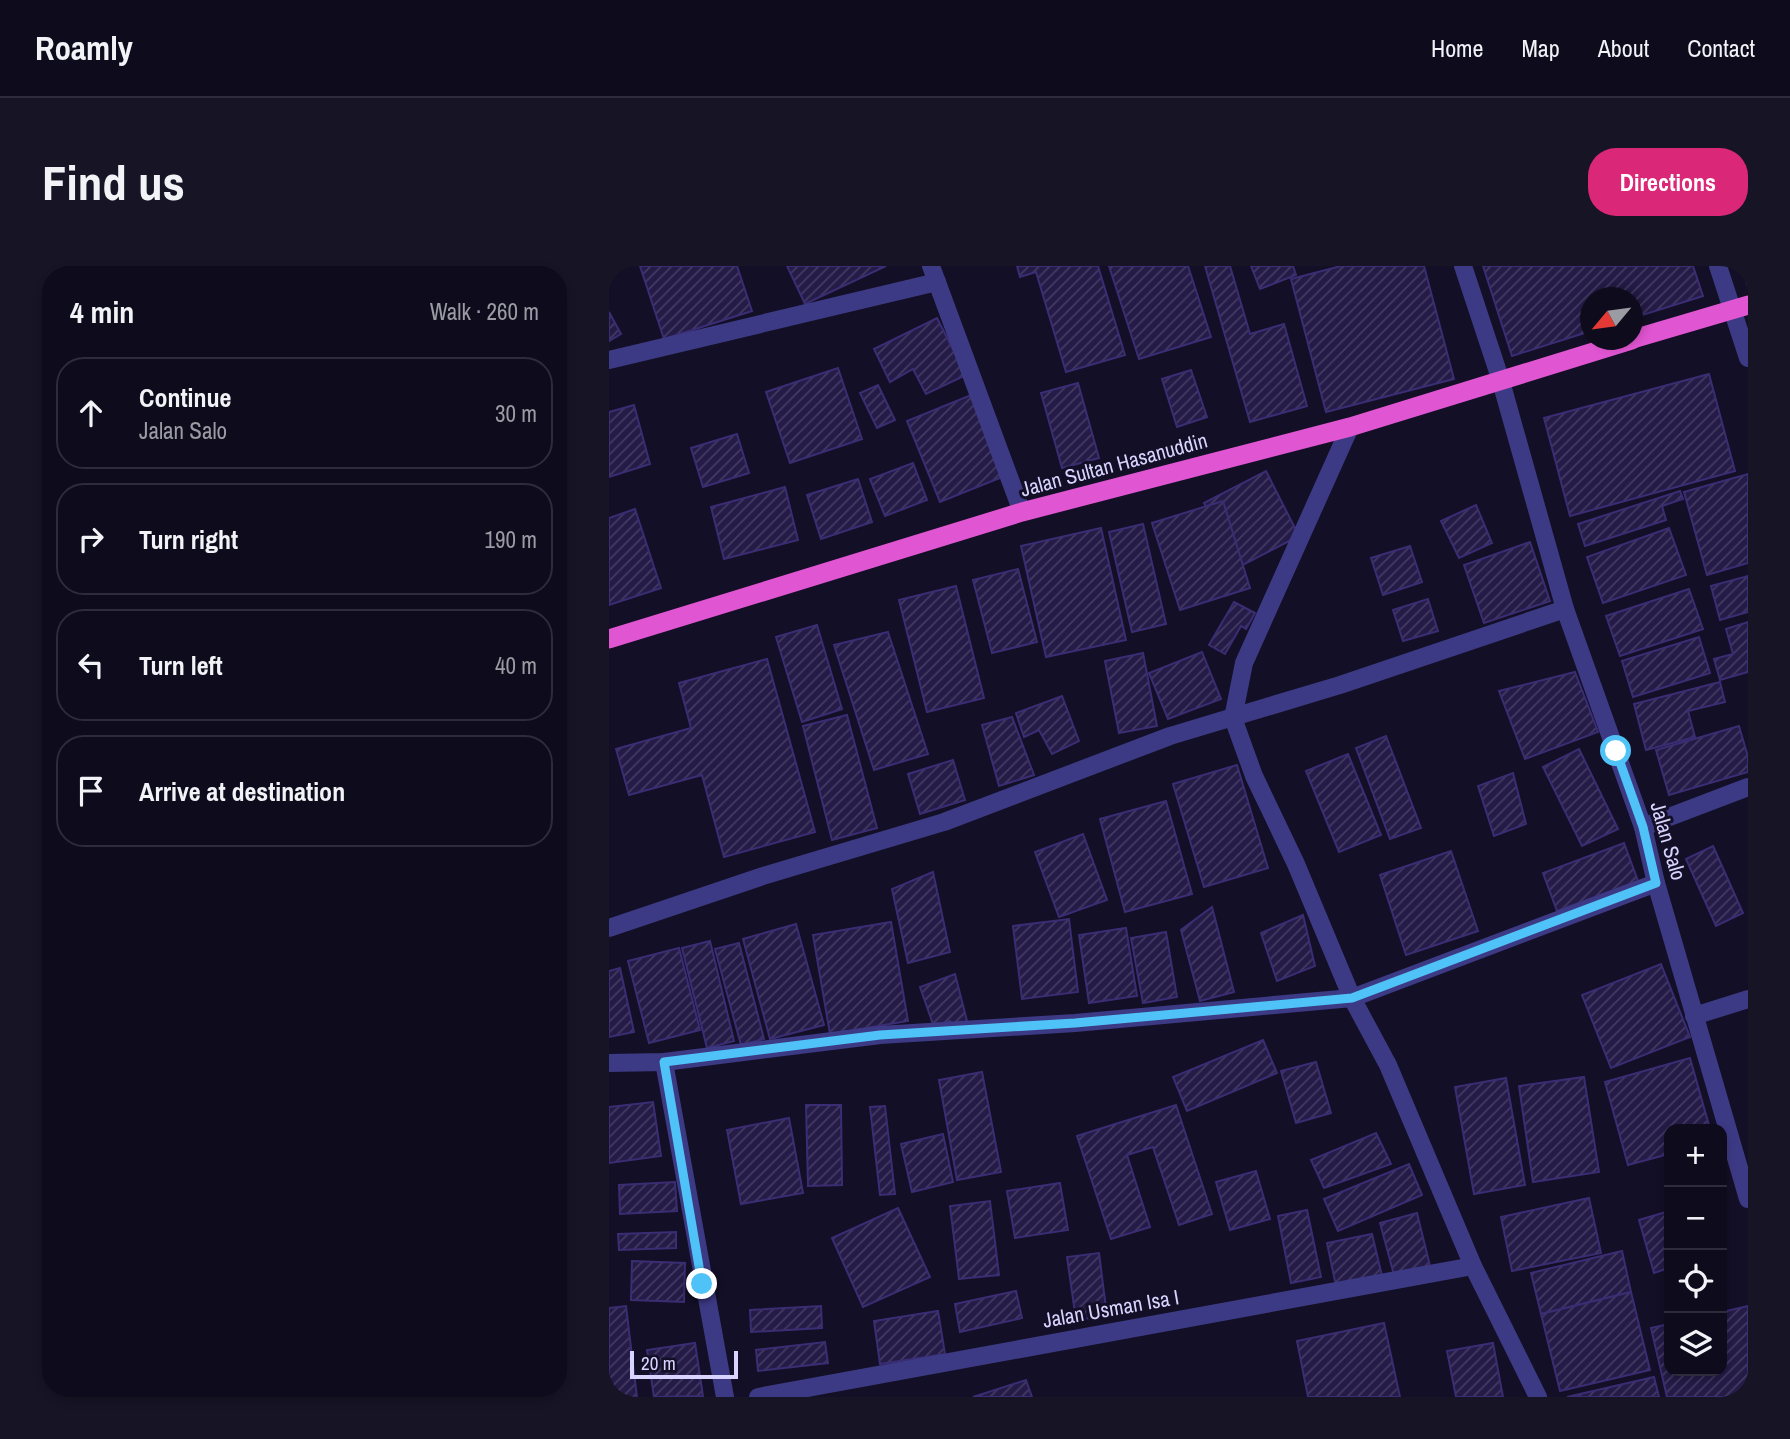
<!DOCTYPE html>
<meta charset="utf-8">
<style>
body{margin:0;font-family:"Archivo Narrow",sans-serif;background:#171425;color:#f1f3f6}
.controls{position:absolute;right:21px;bottom:21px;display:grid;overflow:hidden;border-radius:14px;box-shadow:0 4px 10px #0003}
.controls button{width:63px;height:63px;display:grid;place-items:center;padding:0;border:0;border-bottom:2px solid #2e2b3b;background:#0e0b1c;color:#f1f3f6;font:35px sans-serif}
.compass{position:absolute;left:971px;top:21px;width:63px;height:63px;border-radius:50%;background:#0e0b1c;box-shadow:0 4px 10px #0003;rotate:241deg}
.scale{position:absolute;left:21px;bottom:18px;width:108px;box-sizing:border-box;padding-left:7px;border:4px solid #d9d4ff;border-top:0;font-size:19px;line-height:24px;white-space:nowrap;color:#d9d4ff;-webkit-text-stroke:5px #130f26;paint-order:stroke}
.stop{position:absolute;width:21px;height:21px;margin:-16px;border:5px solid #4fc3f7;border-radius:50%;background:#fff}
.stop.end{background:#4fc3f7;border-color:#fff;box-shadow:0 2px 7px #0008}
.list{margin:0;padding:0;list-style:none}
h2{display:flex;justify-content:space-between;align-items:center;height:91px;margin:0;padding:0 28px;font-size:30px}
h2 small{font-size:23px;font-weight:400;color:#9b9ba3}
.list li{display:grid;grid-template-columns:46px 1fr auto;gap:21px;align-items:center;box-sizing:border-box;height:112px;margin:0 14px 14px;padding:0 14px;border:2px solid #2e2b3b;border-radius:28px}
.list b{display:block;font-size:26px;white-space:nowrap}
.list p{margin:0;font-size:23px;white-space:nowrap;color:#9b9ba3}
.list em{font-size:23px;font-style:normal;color:#9b9ba3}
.icon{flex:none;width:38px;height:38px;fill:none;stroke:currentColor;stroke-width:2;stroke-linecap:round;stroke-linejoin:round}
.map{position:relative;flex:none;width:1139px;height:1131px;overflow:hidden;border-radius:28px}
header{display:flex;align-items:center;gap:42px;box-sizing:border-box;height:98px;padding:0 35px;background:#0e0b1c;border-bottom:2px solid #2e2b3b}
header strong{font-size:33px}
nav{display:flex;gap:38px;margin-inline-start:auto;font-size:24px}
.intro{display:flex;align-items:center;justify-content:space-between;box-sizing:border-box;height:168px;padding:0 42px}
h1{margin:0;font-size:49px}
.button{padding:18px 32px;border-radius:28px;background:#db2777;color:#fff;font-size:24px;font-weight:700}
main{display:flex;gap:42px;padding:0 42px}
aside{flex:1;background:#0e0b1c;border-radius:28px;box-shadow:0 4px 10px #0003}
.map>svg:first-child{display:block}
.building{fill:url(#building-hatch);stroke:#3b2d73;stroke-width:2}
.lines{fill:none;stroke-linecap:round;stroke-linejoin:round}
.minor{stroke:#3d3a85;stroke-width:18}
.tertiary{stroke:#3d3a85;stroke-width:18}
.trunk{stroke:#e055d1;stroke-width:19}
.route{stroke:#4fc3f7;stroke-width:9}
.labels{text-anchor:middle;stroke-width:6;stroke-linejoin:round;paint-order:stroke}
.street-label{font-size:21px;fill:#d9d4ff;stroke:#130f26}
</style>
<header>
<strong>Roamly</strong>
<nav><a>Home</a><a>Map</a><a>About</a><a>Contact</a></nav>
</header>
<div class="intro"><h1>Find us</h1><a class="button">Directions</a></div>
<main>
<aside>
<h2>4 min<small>Walk · 260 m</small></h2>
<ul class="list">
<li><svg class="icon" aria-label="ahead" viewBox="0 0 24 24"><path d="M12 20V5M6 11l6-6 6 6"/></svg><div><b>Continue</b><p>Jalan Salo</p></div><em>30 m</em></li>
<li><svg class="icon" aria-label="right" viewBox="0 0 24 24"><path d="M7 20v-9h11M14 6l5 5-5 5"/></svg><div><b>Turn right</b></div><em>190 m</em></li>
<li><svg class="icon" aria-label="left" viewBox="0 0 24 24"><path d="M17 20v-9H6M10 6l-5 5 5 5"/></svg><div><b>Turn left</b></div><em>40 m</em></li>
<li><svg class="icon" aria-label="arrive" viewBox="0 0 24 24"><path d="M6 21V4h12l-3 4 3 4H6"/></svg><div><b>Arrive at destination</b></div></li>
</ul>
</aside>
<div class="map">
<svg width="1139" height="1131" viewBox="0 0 1139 1131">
<defs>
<pattern id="building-hatch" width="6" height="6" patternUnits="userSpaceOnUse" patternTransform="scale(1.75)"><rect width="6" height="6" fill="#241b47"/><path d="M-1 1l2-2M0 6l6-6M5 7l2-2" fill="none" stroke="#433b63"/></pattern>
</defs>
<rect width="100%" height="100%" fill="#130f26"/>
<!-- building -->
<g class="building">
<path d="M31,0H128L143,45L55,73Z"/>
<path d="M178,0H277L196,38Z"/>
<path d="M408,0H489L516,89L457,106L427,6L411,11Z"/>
<path d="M500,0H579L602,71L530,93Z"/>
<path d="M596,0H621L641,68L675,58L698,140L641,156Z"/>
<path d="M642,0H684L687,9L651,23Z"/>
<path d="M732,0H815L845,113L717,146L682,13Z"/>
<path d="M874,0H1084L1094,30L1024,52V32H982V65L903,90Z"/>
<path d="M1132,0H1139V21Z"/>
<path d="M0,46L12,68L0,75Z"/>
<path d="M328,52L357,109L317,128L304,103L281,116L265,83Z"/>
<path d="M229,102L253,173L181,197L157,126Z"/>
<path d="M582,104L598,151L568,161L553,113Z"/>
<path d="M1100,108L1126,205L961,250L935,152Z"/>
<path d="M469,117L490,192L453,202L432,127Z"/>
<path d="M269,119L286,154L268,162L251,127Z"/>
<path d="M362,129L396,210L331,236L298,155Z"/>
<path d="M25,139L41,198L0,211V146Z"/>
<path d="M128,168L140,207L94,221L82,182Z"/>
<path d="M304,197L318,234L276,250L261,213Z"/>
<path d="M657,205L690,270L628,302L595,237Z"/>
<path d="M1139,208V297L1098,309L1075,226Z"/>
<path d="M249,213L263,256L212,273L198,229Z"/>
<path d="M176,221L189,274L115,293L102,241Z"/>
<path d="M1071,225L1074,233L1053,240L1057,254L976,280L969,258Z"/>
<path d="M614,235L641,322L571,344L543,257Z"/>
<path d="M867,239L883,277L850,292L832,255Z"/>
<path d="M26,243L52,322L0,339V252Z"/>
<path d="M534,258L557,358L523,366L500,266Z"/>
<path d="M492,262L517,374L437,391L412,280Z"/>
<path d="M1060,262L1077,309L994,337L978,291Z"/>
<path d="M921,276L941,335L875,357L855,299Z"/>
<path d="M801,280L813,316L774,329L762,292Z"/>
<path d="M409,303L428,376L383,387L364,314Z"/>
<path d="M1139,310V346L1111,354L1102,320Z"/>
<path d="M347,320L375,432L318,446L290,334Z"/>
<path d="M1080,323L1094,363L1011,390L997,350Z"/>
<path d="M819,333L829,365L794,375L784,344Z"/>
<path d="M625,336L646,347L637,363L632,360L616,388L600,379Z"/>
<path d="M1139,356V406L1111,414L1105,393L1124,388L1117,363Z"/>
<path d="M208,359L233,443L193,456L167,371Z"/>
<path d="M279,366L319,488L265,504L225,379Z"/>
<path d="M1090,371L1101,407L1024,431L1013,395Z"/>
<path d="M593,386L612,433L559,453L540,407Z"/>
<path d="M534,387L548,460L510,467L496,395Z"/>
<path d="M158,393L206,566L115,591L93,509L20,529L7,483L82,462L70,417Z"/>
<path d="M966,406L989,466L916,493L890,425Z"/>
<path d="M1111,416L1116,436L1079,445L1086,471L1037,484L1025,438Z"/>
<path d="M453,430L470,475L443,488L430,464L415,471L407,447Z"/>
<path d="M238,449L268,562L223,574L194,460Z"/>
<path d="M403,451L425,509L390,520L373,459Z"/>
<path d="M1130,460L1139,491V506L1060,529L1047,484Z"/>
<path d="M777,470L812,562L781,573L747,482Z"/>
<path d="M970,483L1009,563L973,580L934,501Z"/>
<path d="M739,488L772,569L730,586L697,505Z"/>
<path d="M344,494L356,534L311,548L299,508Z"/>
<path d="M628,499L659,602L595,621L564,518Z"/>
<path d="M904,507L917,558L885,570L869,520Z"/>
<path d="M557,535L583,628L516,646L491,553Z"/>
<path d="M474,568L498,634L450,651L426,586Z"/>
<path d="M1015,577L1029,615L948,645L934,607Z"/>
<path d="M1104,580L1134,647L1107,660L1077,593Z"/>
<path d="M842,585L869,665L797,689L771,609Z"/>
<path d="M324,606L341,686L299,697L283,623Z"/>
<path d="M603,641L625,726L591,735L572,664Z"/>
<path d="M694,649L706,700L668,715L652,667Z"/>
<path d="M460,653L469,726L413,733L404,660Z"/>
<path d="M282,656L299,755L221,768L204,669Z"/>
<path d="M187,658L215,759L161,773L134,673Z"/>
<path d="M517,662L528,730L480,737L470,669Z"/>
<path d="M557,666L568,731L534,737L522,672Z"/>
<path d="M101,675L125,775L98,782L73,682Z"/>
<path d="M130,677L155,773L132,779L106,683Z"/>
<path d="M70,682L91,764L40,777L19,695Z"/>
<path d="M1052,698L1081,771L1002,802L973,729Z"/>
<path d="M11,702L25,766L0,771V705Z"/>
<path d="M346,708L358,755L345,762L341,755L325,761L311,721Z"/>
<path d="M654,774L668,807L578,845L564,811Z"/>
<path d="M1081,792L1101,863H1060V888L1019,899L996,816Z"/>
<path d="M707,796L722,847L687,857L672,805Z"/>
<path d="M373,806L392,906L348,914L330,814Z"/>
<path d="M975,811L990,906L924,916L910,820Z"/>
<path d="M897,812L916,919L865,928L846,821Z"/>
<path d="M44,836L52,890L0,897V841Z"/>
<path d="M197,839H232L233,919L199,920Z"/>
<path d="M567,839L603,948L570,959L544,881L518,889L541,961L502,973L468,870Z"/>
<path d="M276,840L286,928L271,929L261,841Z"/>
<path d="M180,852L194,927L132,938L118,864Z"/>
<path d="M767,867L782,898L715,922L702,894Z"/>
<path d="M334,868L344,916L303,926L292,878Z"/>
<path d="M800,898L813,929L729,965L715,933Z"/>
<path d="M647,905L661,953L621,964L607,916Z"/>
<path d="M66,916L68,945L11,948L10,919Z"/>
<path d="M451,917L459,964L406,972L398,925Z"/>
<path d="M980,932L992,987L903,1005L892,951Z"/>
<path d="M381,935L390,1009L350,1013L341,940Z"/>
<path d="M289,942L321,1011L254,1041L223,972Z"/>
<path d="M698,944L712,1011L682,1017L669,950Z"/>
<path d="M1060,945V1002L1045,1007L1030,954Z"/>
<path d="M808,947L821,1000L785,1009L771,957Z"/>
<path d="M67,966V982L10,984L9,968Z"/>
<path d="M763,968L773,1010L727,1020L718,977Z"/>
<path d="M1013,985L1022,1026L932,1048L922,1007Z"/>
<path d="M490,987L498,1050L467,1054L458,991Z"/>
<path d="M23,995L76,997L75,1036L22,1034Z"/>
<path d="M407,1025L413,1052L351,1066L346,1038Z"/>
<path d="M1022,1026L1041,1104L951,1125L932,1048Z"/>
<path d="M17,1040L28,1131H0V1042Z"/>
<path d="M212,1040L213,1062L142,1066L141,1044Z"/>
<path d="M1139,1040V1131H1058L1042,1062L1060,1058V1105H1113V1046Z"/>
<path d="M329,1045L336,1088L271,1098L265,1055Z"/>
<path d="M775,1057L791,1131H699L688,1075Z"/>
<path d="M216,1076L219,1097L149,1105L147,1084Z"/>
<path d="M86,1077L94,1130L45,1131L38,1084Z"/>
<path d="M884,1077L894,1131H847L838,1085Z"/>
<path d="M1045,1111L1050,1131H958Z"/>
<path d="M417,1114L423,1131H364Z"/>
</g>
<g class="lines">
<!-- minor -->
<g class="minor">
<path d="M322,0L413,246"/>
<path d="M854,0L891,112"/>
<path d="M1109,0L1139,92"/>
<path d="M0,94L328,16"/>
<path d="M741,161L635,397L624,452L645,510L687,598L743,732L779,799L864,1000L929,1131"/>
<path d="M1034,561L1139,521"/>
<path d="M0,662L154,610L335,556L561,470L731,419L956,343"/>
<path d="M1085,750L1139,733"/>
<path d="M55,796L116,1131"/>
<path d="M0,797L55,796L271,769L466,757L743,732L1047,617"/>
<path d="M149,1131L864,1000"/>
</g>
<!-- tertiary -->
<path class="tertiary" d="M891,112L956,343L1034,561L1047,617L1139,933"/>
<!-- trunk -->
<g class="trunk">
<path d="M1024,73L1139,39"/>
<path d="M0,373L413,246L741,161L1023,74"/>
</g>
</g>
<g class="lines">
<!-- route -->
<path class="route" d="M93,1018L55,796L271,769L466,757L743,732L1047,617L1034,561L1007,485"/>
</g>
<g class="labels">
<!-- street labels -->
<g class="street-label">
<text transform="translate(505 199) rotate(-15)" y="7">Jalan Sultan Hasanuddin</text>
<text transform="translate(1059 575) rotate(74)" y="7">Jalan Salo</text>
<text transform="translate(502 1043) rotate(-10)" y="7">Jalan Usman Isa I</text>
</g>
</g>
</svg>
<div class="controls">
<button>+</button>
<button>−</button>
<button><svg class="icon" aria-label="locate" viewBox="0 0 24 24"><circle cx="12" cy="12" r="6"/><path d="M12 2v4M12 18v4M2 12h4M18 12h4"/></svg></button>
<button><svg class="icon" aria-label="layers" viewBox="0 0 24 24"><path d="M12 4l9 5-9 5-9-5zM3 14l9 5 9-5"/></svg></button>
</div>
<svg class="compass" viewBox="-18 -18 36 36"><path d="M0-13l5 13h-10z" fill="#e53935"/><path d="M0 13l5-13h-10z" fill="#9b9ba3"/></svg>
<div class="scale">20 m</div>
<div class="stop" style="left:1007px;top:485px"></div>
<div class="stop end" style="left:93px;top:1018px"></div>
</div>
</main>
